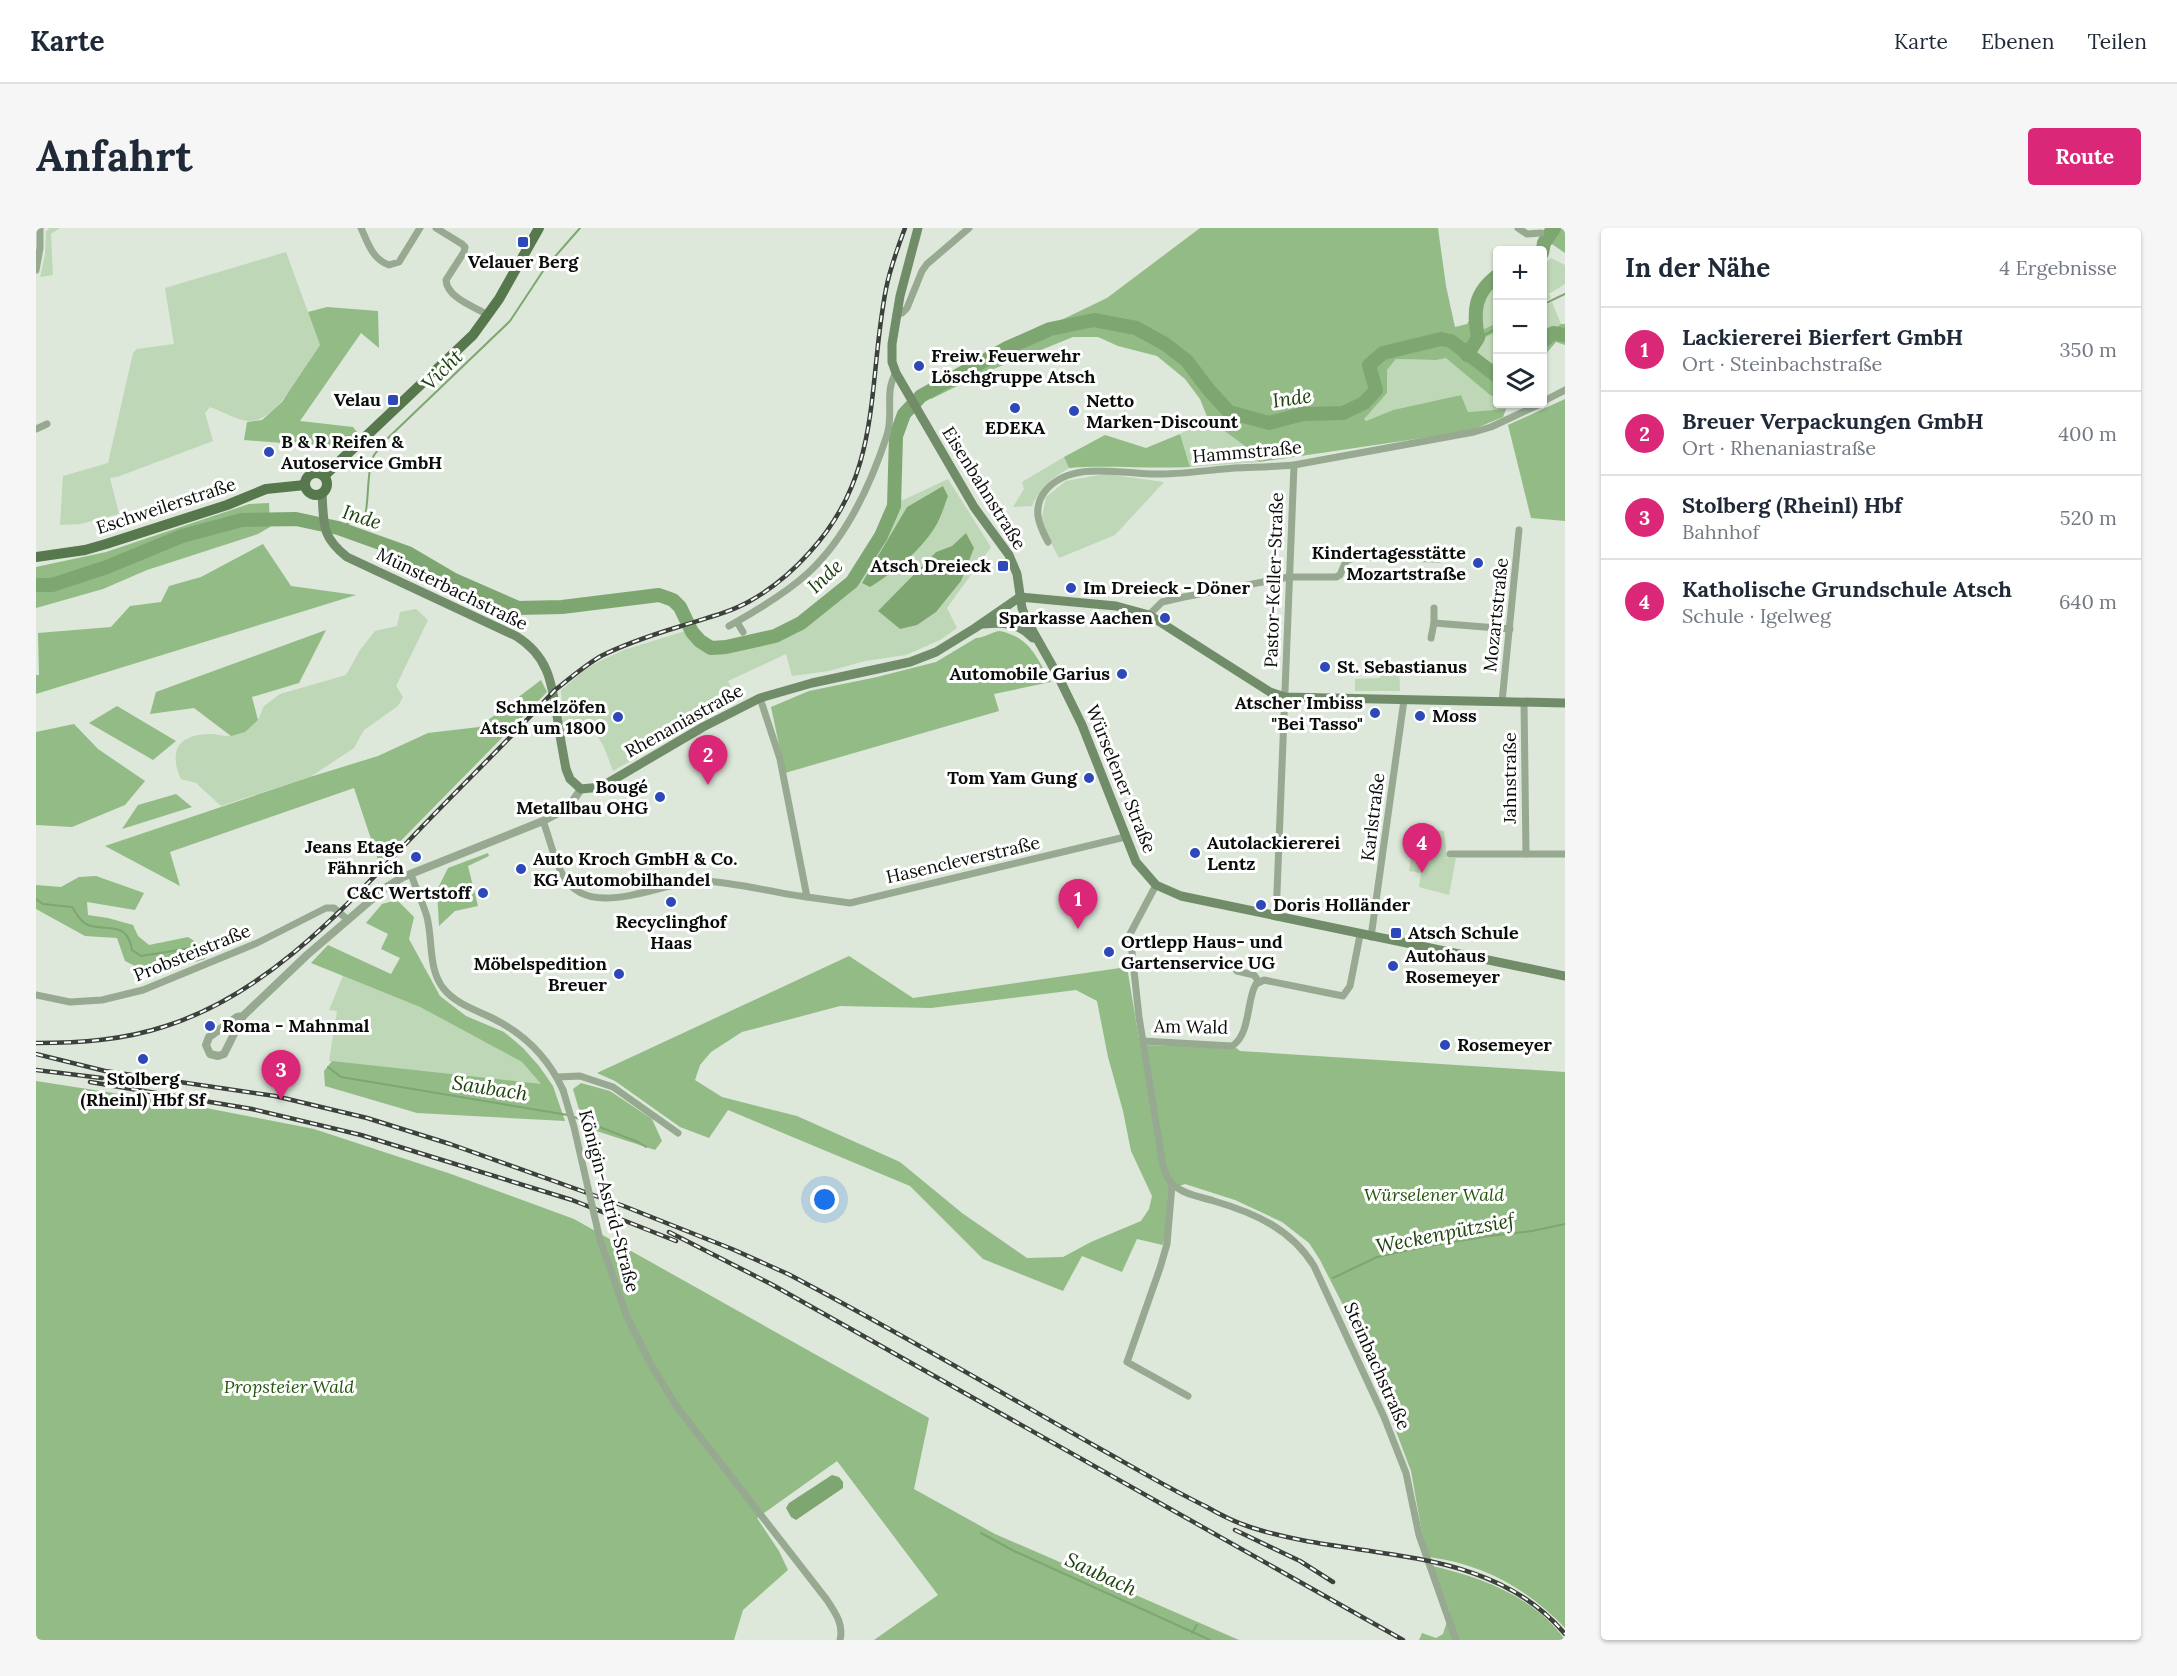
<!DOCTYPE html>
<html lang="de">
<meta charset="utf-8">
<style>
body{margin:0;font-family:Lora,serif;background:#f6f6f7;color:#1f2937}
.controls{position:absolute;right:18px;top:18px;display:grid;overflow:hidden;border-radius:6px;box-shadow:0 2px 4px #0004}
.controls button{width:54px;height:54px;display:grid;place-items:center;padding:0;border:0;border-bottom:2px solid #e0e1e3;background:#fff;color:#1f2937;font:30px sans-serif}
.you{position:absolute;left:789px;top:972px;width:21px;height:21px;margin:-15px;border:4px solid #fff;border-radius:50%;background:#1a73e8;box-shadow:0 0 0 9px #1a73e833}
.badge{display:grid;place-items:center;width:39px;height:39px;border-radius:50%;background:#db2777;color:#fff;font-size:20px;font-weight:700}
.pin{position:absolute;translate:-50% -50px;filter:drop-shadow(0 2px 3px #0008)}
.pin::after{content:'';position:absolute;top:32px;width:21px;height:18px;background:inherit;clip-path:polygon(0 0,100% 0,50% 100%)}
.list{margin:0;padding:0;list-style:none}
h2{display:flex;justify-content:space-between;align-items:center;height:78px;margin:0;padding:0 24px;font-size:26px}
h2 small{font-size:20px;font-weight:400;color:#747a83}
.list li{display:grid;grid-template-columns:39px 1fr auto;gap:18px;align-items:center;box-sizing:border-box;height:84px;padding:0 24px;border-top:2px solid #e0e1e3}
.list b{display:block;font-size:22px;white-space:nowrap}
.list p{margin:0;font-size:20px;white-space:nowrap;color:#747a83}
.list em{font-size:20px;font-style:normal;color:#747a83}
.icon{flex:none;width:33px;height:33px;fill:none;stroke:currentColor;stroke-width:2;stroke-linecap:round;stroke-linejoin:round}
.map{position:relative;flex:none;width:1529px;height:1412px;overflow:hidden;border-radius:6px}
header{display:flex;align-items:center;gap:36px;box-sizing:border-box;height:84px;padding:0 30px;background:#fff;border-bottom:2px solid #e0e1e3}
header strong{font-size:28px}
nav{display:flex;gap:33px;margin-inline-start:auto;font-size:21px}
.intro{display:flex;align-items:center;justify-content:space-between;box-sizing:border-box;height:144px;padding:0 36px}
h1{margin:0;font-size:42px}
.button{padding:15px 27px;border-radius:6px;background:#db2777;color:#fff;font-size:21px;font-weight:700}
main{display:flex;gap:36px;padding:0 36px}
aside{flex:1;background:#fff;border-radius:6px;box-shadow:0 2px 4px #0004}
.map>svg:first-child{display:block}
.green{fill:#bed7b6;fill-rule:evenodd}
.forest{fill:#92bb86;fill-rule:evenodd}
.water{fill:#7ea671}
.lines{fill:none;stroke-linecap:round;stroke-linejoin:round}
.stream{stroke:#7ea671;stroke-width:2}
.river{stroke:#7ea671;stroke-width:14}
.minor{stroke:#97a991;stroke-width:7}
.tertiary{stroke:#97a991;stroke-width:8}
.secondary{stroke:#718c69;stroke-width:9}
.primary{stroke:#57774c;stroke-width:10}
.rail-casing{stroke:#3c413b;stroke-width:4.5}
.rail{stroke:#fff;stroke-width:2;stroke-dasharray:7;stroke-linecap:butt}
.minor-bridge{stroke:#97a991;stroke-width:7}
.poi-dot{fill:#2d48b8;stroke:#fff;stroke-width:2}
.labels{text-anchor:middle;stroke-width:6;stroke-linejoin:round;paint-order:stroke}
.poi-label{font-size:18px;font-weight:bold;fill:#0a0d09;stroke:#fff;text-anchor:start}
.street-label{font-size:18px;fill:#0a0d09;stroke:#fff}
.park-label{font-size:18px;font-style:italic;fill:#23560b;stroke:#fff}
.water-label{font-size:20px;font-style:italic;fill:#1c430c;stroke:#fff}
</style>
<header>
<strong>Karte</strong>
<nav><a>Karte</a><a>Ebenen</a><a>Teilen</a></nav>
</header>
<div class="intro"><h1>Anfahrt</h1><a class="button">Route</a></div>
<main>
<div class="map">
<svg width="1529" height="1412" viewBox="0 0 1529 1412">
<rect width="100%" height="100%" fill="#dde7da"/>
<!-- green -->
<g class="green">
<path d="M12,0H24L15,6L17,47L4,49L9,27L10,3L13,2Z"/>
<path d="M250,24L284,117C269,138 242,193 214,193C202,193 186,183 174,179L169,185L177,213L81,249L74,250L83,286L44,296L24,297L27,248L72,235L97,125L101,121L138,116L129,60Z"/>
<path d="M1515,30L1529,37V56L1513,66L1515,70L1507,75V38Z"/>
<path d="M1461,49V95L1446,102L1443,91L1440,90C1443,73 1450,62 1461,49Z"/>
<path d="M1516,74L1525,96L1507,109V79Z"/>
<path d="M1461,103V142L1438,127L1450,109Z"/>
<path d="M1410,129L1454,167L1461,170L1462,176H1470V181L1432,184L1425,167L1357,182L1330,193L1327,191L1351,165V142L1360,131L1400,132Z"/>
<path d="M1172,191L1220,226L1223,234L1154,239L1144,206Z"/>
<path d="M1028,229L1033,240C1015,251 1005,258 996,278L977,279L988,261L986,254Z"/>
<path d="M1069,246L1128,254L1079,307L1023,330L1005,295L1010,269L1030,253Z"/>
<path d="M912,251L955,319L911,380L921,400L904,412L870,427L829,433L793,443L756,448L750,426L692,453L701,472L577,543L568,519L556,499L528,510L525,462L550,441L564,433L588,422L649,403L667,419L680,424L730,416L752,406L777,389L817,357L844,316L863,274ZM907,258L912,268L903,293L826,355L871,279ZM930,305L864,401L842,383L900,324L916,318Z"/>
<path d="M380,381L392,392L360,458L367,469L362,478L328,502L318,520L274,549L185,578L160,555L145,551C132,523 143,506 174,506C180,506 187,508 193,508C202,507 214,497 222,492L228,478L244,466L310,447L324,422L339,403L361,398L364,384Z"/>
<path d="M1343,436L1363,437L1364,463H1319V451L1344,450Z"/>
<path d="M1379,599L1408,603L1411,630H1420L1413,667L1383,659L1385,645L1373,643Z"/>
<path d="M307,748L384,779L486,834L506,857L293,833L301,783L293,782Z"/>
</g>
<!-- forest -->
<g class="forest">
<path d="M1164,0H1402L1410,58L1419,99L1431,96L1435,89L1443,91L1446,102L1461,95V103L1450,109L1438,127L1461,142V170L1454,167L1410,130L1400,132L1360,131L1351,142V165L1328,191L1330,193L1357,182L1425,167L1432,184L1470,181L1467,189L1438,201L1407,207L1223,234L1220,226L1172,191L1164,171L1149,151L1121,128L1082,118L1062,109H1037L950,144L895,171L890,161L969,119L1071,70Z"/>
<path d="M1509,0H1529V25L1504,8Z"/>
<path d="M291,79L342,83L343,120L325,105L264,193L317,199L324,208L310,220L208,212L211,194L226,192L246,174L284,117L272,84Z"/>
<path d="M1525,96H1529V117L1520,114L1508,128L1510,147L1507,150V109Z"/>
<path d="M1529,171V293L1495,290L1472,197Z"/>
<path d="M1144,206L1154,239C1114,241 1073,237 1033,240L1028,229L1069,207L1110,220Z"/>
<path d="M233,275L234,299L222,306L111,342L67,361L0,380V339L70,324L213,276Z"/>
<path d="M227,316L255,358L320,367L0,466V447H3L2,405L75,399L94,378L125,374L133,358L165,349Z"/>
<path d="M290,402L263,455L216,469L222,492L209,504L195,508L158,480L114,486L120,464Z"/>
<path d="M964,403C995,410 1000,429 1015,454L958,466L963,483L749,545L735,479L773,463L841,449L900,434L940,410C948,410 955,404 964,403Z"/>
<path d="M505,452L511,464L343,635L318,560L134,624L144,658L69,618L274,549L342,528L392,505L443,499Z"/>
<path d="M81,478L140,513L117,532L53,495Z"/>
<path d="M38,496L62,521L109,553L89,577L36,599L0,597V504Z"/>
<path d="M140,566L156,579L86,601L102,577Z"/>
<path d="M452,625L453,628L432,638L442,678L419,683L403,698L401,662L412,640Z"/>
<path d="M60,648L108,665L99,682L51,674L52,687L72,690L97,697L102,708L113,717L152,709L169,720V731L159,734L152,731L103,740L89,733L81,710L49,708L0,681V657L25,659L43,649Z"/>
<path d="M361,672L378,689L373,711L404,768L430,788L468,804L487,820L503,838L517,858L529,893L381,885L289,858L288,843L296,833L505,856L486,834L384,779L275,735L292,717L355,746L364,730L345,721L352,706L330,695L346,676Z"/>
<path d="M813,728L877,770L1091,739L1104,817L1199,819L1204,823L1529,844V1400C1492,1361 1447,1336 1393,1329L1386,1305L1375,1243L1354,1187L1306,1075L1284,1032L1273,1015L1246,994L1199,972L1149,956L1132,962L1131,996L1127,1017L1101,1011L1086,1044L1046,1028L1027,1063L947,1031L874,958L692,882L673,910L644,899L579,853L561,845ZM1040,762L1061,773L1072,829L1087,883L1095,923L1116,968L1113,981L1105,993L1055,1014L1027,1029L991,1030L926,985L864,934L761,888L686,869L659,852L664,837L675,824L706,804L804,778L895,780Z"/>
<path d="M0,853L155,877L278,901L415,946L538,991L893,1190L878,1261L959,1306L1203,1412H838L902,1367L801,1233L721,1290L743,1323L752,1342L707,1382L698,1412H0Z"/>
<path d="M545,855L574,863L616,891L626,913L619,922L548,899L537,861Z"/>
<path d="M1396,1338C1445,1349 1499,1369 1529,1412H1383L1386,1405L1400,1410L1407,1406L1414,1384Z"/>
</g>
<!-- water -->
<g class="water">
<path d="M907,258L912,268C909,276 906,286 902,294C887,321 860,343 834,359L826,355L871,279Z"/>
<path d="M930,305L938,320L925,353L900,384L881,397L864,401L842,383L900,324L916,318Z"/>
<path d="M796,1247L803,1249L807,1254V1260L760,1292L755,1289L750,1280L753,1275Z"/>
</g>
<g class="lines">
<!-- stream -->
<g class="stream">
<path d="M1506,77L1529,66"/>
<path d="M1442,110L1462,100"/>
<path d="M302,300L329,288C333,273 331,240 337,229C341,222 347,216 352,210L474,93L509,40L544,0"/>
<path d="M0,671L7,676L36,679C40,685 44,694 52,697C72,704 91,692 96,722L105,728L155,720L163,726H171"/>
<path d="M292,839L305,849L532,887"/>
<path d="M538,889L602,914L610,919"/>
<path d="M1297,1050L1341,1029L1392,1018L1453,1008L1496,1003L1529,996"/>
<path d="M945,1305L978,1323L1174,1412"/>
<path d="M1156,1405L1161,1397"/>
</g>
<!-- river -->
<g class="river">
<path d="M1506,25L1508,15L1518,0"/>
<path d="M1506,114L1517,105L1529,107"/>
<path d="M1431,127L1442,110C1437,83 1438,65 1462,47"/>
<path d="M0,357H16L71,339L146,308L206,292L260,291L302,300L372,325L418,352L482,380L526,379L623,367L637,372L644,379L656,404L664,413L675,420L690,419L739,408L765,395L816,354L845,308L858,278L860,208L868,186L885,168L969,121L1014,101L1058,92L1100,100L1129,116L1151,133L1172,161L1193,184L1233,195L1267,186L1307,185L1328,175L1340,162L1333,137L1347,125L1405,111L1415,113L1462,149"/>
</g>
<!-- minor -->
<g class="minor">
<path d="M325,0C332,15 336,31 353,37L363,34L384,0"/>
<path d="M400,0L426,16L429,19L428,24L410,52C411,70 439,79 452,87"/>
<path d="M1482,0L1491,6L1505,5"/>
<path d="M0,42L4,20V0"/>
<path d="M860,87L866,85L871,80L886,43L891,36L933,0"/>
<path d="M1506,174L1529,162"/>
<path d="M0,201L11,196"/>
<path d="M1012,314C1008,306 1003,297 1002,288C1001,279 1004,269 1010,262C1037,231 1089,247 1125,246C1149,246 1174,242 1198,240C1219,239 1238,239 1258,237L1438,204L1455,199L1504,176"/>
<path d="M1398,380V395"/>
<path d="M1113,387L1126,374L1148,369L1253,349H1300L1304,347L1310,333L1320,329L1403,331"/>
<path d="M701,394L707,404"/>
<path d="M693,398C720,383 749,366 772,345C811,309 835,256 851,207C858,187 848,163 860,145"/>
<path d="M1395,410L1398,395L1474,401"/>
<path d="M1466,474L1483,302"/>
<path d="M1488,474L1490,626"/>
<path d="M507,593C514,611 518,633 528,649C555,694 625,653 666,653C701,654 736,665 771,669L744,531L724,470"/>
<path d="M1414,626H1529"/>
<path d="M375,646C380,661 387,675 391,689C397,713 392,740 407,760C419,775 437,781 454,789C486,804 512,829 527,862"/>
<path d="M1120,657L1094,706L1103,789L1127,938C1130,946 1132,954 1139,958C1149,967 1166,969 1178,973C1219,985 1255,1001 1278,1038L1348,1189L1370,1245L1383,1307L1420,1412"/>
<path d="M771,669L814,675L1089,609"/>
<path d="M1240,689L1258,237"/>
<path d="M1335,709L1368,472"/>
<path d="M1197,737L1201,743L1218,747L1223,754"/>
<path d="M0,767L34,774L66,772L107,762L221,715L290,680H298L312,692"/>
<path d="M1107,813L1196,818C1213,808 1211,777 1218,760L1220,756L1228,752L1307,768L1314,758L1324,707"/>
<path d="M521,849L544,848L577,859L642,905"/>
<path d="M1136,957L1131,1016L1124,1040L1091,1134L1152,1168"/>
<path d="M564,1012L591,1089L614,1135L641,1179L791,1372C799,1385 808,1396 804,1412"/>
</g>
<!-- tertiary -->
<path class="tertiary" d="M207,788L201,789L173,809L170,817L174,826L182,828L188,826L207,788L271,727L349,660L367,649L507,593L532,580L545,561"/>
<!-- secondary -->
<g class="secondary">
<path d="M882,0L864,68L856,116V134L860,145L938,279L973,327L981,346L986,380L990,391L1021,446L1046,497L1100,634L1120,657L1145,668L1529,748"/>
<path d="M286,265C288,297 285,308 311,329L480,408C514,429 516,457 522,494C524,509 527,525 530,541L534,551L545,561L565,559L667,499L724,470L776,455L874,434L900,424L939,400L984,369"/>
<path d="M984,369L1080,378L1113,387L1234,464L1249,469L1529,475"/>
<path d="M947,396C968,394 981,394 997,410"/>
</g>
<!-- primary -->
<g class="primary">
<circle cx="280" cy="256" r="11"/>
<path d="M288,248L437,107L463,71L503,0"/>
<path d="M0,329L49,322L70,316L191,277L230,261L269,257"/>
</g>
<defs>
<g id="rail">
<path d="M0,815C44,815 88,812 130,798C233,765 309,679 382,603C427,556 474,511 518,463C533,451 548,438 565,428C589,416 616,407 642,399C666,391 691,386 714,373C737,360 756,344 773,325C847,245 831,158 850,61C854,40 862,19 869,0"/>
<path d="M0,826L69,843L239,868L331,890L414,916L585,977L696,1021L752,1046C857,1101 959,1161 1061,1219C1097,1239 1132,1260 1169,1278C1183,1286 1198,1294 1214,1299C1319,1334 1451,1313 1529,1406"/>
<path d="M0,842L66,850"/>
<path d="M54,854L216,881L325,907L536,972L640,1013"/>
<path d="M633,1004L735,1056L1367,1412"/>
<path d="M1199,1302L1264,1333L1297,1354"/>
</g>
</defs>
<!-- rail casing -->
<use href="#rail" class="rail-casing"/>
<!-- rail -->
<use href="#rail" class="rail"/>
<!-- minor-bridge -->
<path class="minor-bridge" d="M527,862L538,899L564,1012"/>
</g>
<!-- markers -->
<g class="poi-dot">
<rect x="481" y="8" width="12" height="12" rx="3"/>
<circle cx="883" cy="138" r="6"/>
<rect x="351" y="166" width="12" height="12" rx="3"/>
<circle cx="979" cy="180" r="6"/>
<circle cx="1038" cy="183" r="6"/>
<circle cx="233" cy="224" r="6"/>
<circle cx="1442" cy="335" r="6"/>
<rect x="961" y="332" width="12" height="12" rx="3"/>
<circle cx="1035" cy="360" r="6"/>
<circle cx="1129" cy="390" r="6"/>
<circle cx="1289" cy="439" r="6"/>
<circle cx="1086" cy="446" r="6"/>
<circle cx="1339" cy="485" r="6"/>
<circle cx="1384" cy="488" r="6"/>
<circle cx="582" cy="489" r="6"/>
<circle cx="1053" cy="550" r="6"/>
<circle cx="624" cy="569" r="6"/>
<circle cx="1159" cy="625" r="6"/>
<circle cx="380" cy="629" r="6"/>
<circle cx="485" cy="641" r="6"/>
<circle cx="447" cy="665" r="6"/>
<circle cx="635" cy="674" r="6"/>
<circle cx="1225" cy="677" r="6"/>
<rect x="1354" y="699" width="12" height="12" rx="3"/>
<circle cx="1073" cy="724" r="6"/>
<circle cx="1357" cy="738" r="6"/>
<circle cx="583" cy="746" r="6"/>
<circle cx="174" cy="798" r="6"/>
<circle cx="1409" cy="817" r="6"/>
<circle cx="107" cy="831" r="6"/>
</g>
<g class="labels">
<!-- poi labels -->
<g class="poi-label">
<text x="487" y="40" text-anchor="middle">Velauer Berg</text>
<text x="895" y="134">Freiw. Feuerwehr<tspan x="895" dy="21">Löschgruppe Atsch</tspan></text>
<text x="345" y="178" text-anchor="end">Velau</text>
<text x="1050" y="179">Netto<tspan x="1050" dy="21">Marken-Discount</tspan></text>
<text x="979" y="206" text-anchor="middle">EDEKA</text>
<text x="245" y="220">B &amp; R Reifen &amp;<tspan x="245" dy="21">Autoservice GmbH</tspan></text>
<text x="1430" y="331" text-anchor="end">Kindertagesstätte<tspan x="1430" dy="21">Mozartstraße</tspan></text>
<text x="955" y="344" text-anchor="end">Atsch Dreieck</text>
<text x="1047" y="366">Im Dreieck - Döner</text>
<text x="1117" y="396" text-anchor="end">Sparkasse Aachen</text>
<text x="1301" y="445">St. Sebastianus</text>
<text x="1074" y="452" text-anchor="end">Automobile Garius</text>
<text x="1327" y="481" text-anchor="end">Atscher Imbiss<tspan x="1327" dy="21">"Bei Tasso"</tspan></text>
<text x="570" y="485" text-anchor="end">Schmelzöfen<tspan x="570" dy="21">Atsch um 1800</tspan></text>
<text x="1396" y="494">Moss</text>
<text x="1041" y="556" text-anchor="end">Tom Yam Gung</text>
<text x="612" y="565" text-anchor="end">Bougé<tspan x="612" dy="21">Metallbau OHG</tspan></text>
<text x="1171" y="621">Autolackiererei<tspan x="1171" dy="21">Lentz</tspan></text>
<text x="368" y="625" text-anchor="end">Jeans Etage<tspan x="368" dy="21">Fähnrich</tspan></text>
<text x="497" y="637">Auto Kroch GmbH &amp; Co.<tspan x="497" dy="21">KG Automobilhandel</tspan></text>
<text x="435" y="671" text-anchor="end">C&amp;C Wertstoff</text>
<text x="1237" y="683">Doris Holländer</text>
<text x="635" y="700" text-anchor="middle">Recyclinghof<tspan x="635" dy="21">Haas</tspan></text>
<text x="1372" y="711">Atsch Schule</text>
<text x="1085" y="720">Ortlepp Haus- und<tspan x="1085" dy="21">Gartenservice UG</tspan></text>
<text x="1369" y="734">Autohaus<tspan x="1369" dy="21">Rosemeyer</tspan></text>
<text x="571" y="742" text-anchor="end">Möbelspedition<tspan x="571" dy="21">Breuer</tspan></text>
<text x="186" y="804">Roma - Mahnmal</text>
<text x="1421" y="823">Rosemeyer</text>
<text x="107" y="857" text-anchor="middle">Stolberg<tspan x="107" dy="21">(Rheinl) Hbf Sf</tspan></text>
</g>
<!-- street labels -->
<g class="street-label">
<text transform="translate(1211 224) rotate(-5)" y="6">Hammstraße</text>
<text transform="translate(948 260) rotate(58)" y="6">Eisenbahnstraße</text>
<text transform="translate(130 278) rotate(-18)" y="6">Eschweilerstraße</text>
<text transform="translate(1238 352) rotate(-88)" y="6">Pastor-Keller-Straße</text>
<text transform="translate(416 361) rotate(26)" y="6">Münsterbachstraße</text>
<text transform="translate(1460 387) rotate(-84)" y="6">Mozartstraße</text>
<text transform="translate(648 493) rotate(-29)" y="6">Rhenaniastraße</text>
<text transform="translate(1474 550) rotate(-90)" y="6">Jahnstraße</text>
<text transform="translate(1085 551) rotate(68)" y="6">Würselener Straße</text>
<text transform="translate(1337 589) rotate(-83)" y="6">Karlstraße</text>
<text transform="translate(927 632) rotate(-13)" y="6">Hasencleverstraße</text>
<text transform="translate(156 725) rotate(-22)" y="6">Probsteistraße</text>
<text transform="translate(1155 799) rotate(1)" y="6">Am Wald</text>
<text transform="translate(573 973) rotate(75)" y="6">Königin-Astrid-Straße</text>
<text transform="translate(1341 1138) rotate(66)" y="6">Steinbachstraße</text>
</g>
<!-- park labels -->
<g class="park-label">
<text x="1398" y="973">Würselener Wald</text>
<text x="253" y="1165">Propsteier Wald</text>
</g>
<!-- water labels -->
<g class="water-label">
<text transform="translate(406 142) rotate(-45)" y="7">Vicht</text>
<text transform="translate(1256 170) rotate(-8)" y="7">Inde</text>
<text transform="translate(326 289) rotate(18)" y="7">Inde</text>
<text transform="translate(789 348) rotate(-43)" y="7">Inde</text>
<text transform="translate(454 860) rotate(9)" y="7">Saubach</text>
<text transform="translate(1409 1005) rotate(-11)" y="7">Weckenpützsief</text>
<text transform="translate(1065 1346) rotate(25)" y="7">Saubach</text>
</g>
</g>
</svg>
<div class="controls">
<button>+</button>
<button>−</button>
<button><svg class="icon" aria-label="layers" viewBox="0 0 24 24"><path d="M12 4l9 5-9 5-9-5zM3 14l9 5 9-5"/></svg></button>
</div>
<div class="you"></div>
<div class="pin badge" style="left:1042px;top:701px">1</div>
<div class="pin badge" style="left:672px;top:557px">2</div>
<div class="pin badge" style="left:245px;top:872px">3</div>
<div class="pin badge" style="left:1386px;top:645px">4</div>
</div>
<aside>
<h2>In der Nähe<small>4 Ergebnisse</small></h2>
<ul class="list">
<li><span class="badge">1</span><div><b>Lackiererei Bierfert GmbH</b><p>Ort · Steinbachstraße</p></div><em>350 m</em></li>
<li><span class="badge">2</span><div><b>Breuer Verpackungen GmbH</b><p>Ort · Rhenaniastraße</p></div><em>400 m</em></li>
<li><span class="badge">3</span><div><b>Stolberg (Rheinl) Hbf</b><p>Bahnhof</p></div><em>520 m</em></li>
<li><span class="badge">4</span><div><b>Katholische Grundschule Atsch</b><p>Schule · Igelweg</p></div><em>640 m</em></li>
</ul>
</aside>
</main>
